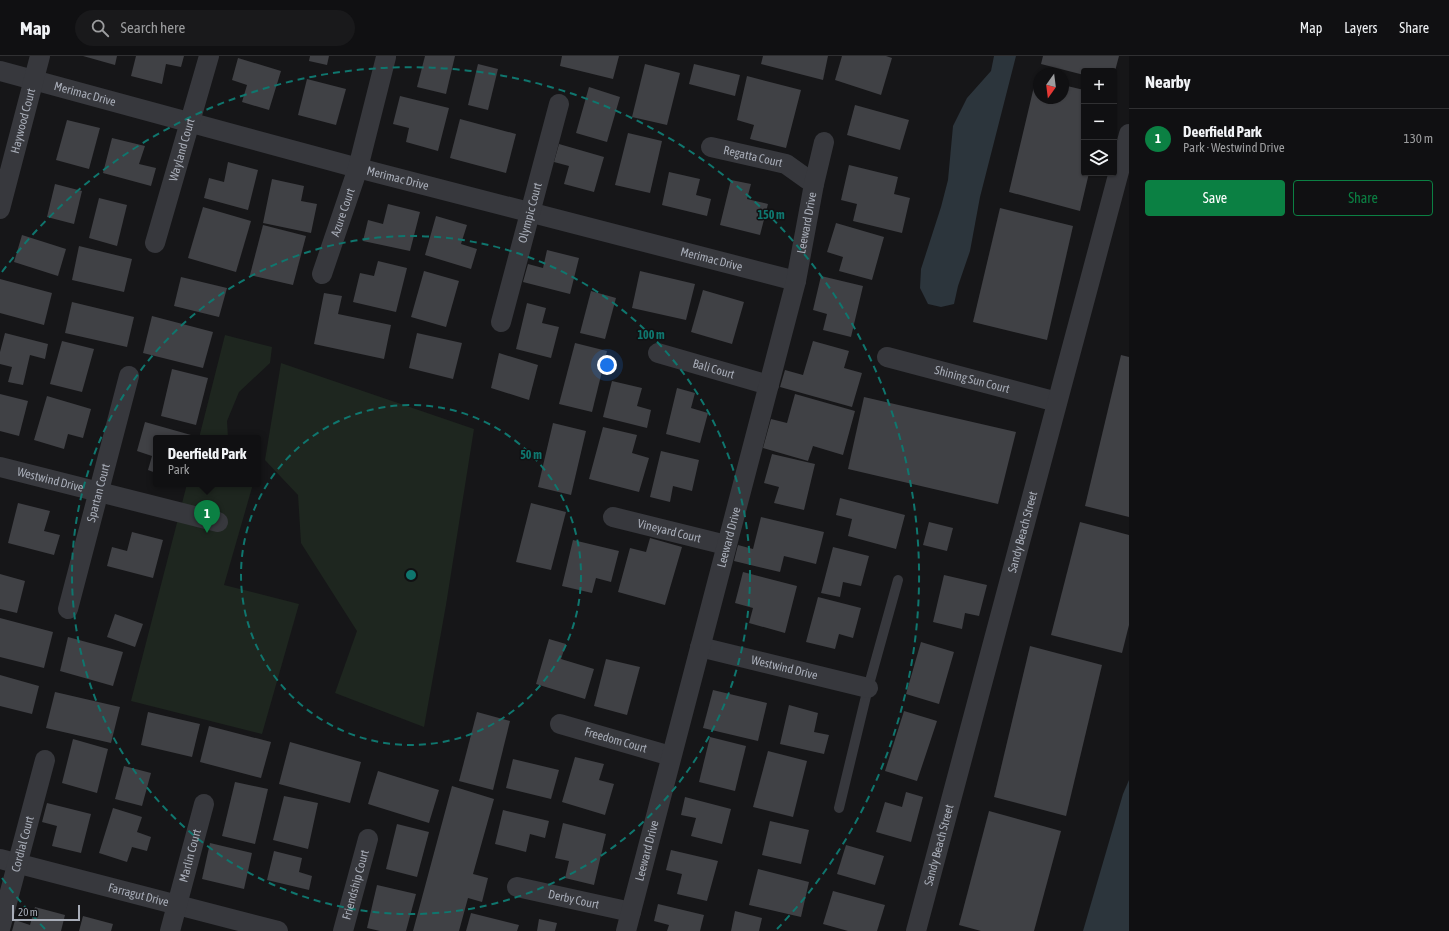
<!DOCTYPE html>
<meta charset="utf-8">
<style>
body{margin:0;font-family:"Asap Condensed",sans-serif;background:#19191b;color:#f1f3f6}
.controls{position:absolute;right:12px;top:12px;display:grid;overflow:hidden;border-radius:4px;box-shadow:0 1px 3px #0004}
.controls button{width:36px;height:36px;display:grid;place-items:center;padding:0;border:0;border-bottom:1px solid #303032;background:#101012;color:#f1f3f6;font:20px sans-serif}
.compass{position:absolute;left:1033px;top:12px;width:36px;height:36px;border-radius:50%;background:#101012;box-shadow:0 1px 3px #0004;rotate:194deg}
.scale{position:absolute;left:12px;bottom:10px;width:68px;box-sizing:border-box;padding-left:4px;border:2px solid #a8adb8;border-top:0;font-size:11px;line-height:14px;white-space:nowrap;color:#a8adb8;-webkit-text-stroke:3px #111113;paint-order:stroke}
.you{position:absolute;left:607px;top:309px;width:14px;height:14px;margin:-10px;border:3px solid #fff;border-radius:50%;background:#1a73e8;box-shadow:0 0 0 6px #1a73e833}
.badge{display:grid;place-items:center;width:26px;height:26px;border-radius:50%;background:#0b8043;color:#fff;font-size:13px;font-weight:700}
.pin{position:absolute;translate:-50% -33px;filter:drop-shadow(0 1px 2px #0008)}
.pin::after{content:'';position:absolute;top:21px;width:14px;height:12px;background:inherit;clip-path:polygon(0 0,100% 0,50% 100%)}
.popup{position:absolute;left:153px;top:379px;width:108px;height:52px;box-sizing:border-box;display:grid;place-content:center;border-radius:4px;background:#101012;filter:drop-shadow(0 1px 3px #0005);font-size:13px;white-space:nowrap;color:#9c9d9f}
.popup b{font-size:15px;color:#f1f3f6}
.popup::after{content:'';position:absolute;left:50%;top:100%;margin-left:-8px;border:8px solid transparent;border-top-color:#101012}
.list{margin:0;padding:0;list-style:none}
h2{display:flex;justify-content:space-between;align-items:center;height:52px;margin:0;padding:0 16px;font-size:17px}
h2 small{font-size:13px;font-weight:400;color:#9c9d9f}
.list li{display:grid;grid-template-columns:26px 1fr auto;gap:12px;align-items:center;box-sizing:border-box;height:60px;padding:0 16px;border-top:1px solid #303032}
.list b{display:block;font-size:15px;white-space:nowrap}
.list p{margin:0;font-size:13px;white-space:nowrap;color:#9c9d9f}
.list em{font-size:13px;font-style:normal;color:#9c9d9f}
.actions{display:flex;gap:8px;padding:12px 16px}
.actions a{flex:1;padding:9px 0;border:1px solid #0b8043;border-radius:4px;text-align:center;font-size:14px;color:#0b8043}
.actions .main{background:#0b8043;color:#fff}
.icon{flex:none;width:22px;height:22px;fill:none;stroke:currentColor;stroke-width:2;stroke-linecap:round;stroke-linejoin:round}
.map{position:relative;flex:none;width:1129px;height:875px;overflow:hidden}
header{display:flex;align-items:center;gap:24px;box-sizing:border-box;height:56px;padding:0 20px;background:#101012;border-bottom:1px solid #303032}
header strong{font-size:19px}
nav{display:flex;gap:22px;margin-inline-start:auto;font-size:14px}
.search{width:280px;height:36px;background:#19191b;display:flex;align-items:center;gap:10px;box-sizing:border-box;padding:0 14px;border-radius:22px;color:#9c9d9f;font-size:15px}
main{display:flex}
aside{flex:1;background:#101012}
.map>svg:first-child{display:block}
.green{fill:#1e261f}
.water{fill:#2c353c}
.building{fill:#404145}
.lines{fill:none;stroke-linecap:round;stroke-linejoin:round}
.lane{stroke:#37383d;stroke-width:10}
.street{stroke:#37383d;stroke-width:20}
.ring{fill:none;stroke:#0f766e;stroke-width:2;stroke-dasharray:7 5}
.labels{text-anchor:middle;stroke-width:3;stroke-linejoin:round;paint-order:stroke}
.street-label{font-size:12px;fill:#a8adb8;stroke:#111113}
.centre{fill:#0f766e;stroke:#111113;stroke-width:2}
.ring-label{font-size:12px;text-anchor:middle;font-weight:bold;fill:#0f766e;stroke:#111113;stroke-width:3;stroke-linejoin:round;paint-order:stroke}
</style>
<header>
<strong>Map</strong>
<div class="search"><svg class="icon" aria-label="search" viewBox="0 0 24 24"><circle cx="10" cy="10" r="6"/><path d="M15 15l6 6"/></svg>Search here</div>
<nav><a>Map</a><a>Layers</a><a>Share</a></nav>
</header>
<main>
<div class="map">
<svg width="1129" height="875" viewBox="0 0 1129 875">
<rect width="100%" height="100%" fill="#161618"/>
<!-- green -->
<g class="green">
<path d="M225,279L272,291L270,307L239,336L227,365L228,382H199Z"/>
<path d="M281,307L474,373L446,549L424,671L335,637L357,575L301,487L298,439L265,404Z"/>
<path d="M187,428H253L224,529L299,548L262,678L131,645Z"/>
</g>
<!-- water -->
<g class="water">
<path d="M994,0H1016L980,141L970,195L958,230L954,248L941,251L928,248L920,232L921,213L941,151L948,124L953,70L967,42L991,15Z"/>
<path d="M1129,724V875H1083L1123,738Z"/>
</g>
<!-- building -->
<g class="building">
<path d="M83,0H117L115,9Z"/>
<path d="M136,0H184L181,11L166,8L162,28L131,20Z"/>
<path d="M310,0H329L327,9L309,5Z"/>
<path d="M425,0H455L446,38L417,31Z"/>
<path d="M562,0H619L613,23L560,10Z"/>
<path d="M763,0H828L823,24L761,8Z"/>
<path d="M842,0H886L892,2L881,39L835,24Z"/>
<path d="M1043,0H1119L1115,15H1084V19L1041,8Z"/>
<path d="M238,2L281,15L269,54L242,46L247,29L232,24Z"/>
<path d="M478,8L498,13L488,54L468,49Z"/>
<path d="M645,8L680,17L667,69L632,61Z"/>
<path d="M694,8L740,19L735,40L689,28Z"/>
<path d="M747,20L801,34L786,92L750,83L754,69L737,64Z"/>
<path d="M1036,22H1039V42H1063V29L1084,34V117H1089L1080,155L1009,136Z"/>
<path d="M307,23L346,33L336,69L298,59Z"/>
<path d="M589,31L620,41L607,86L576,77Z"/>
<path d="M400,40L449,52L438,95L406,86L409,72L393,68Z"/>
<path d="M855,49L909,64L900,94L847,79Z"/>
<path d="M460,63L516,78L506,117L450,102Z"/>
<path d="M67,64L100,72L89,113L56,104Z"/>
<path d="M628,77L662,85L650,137L615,129Z"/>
<path d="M112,82L145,90L139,108L156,112L151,130L103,117Z"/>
<path d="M559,88L604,101L594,136L564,128L569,110L554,106Z"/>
<path d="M228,106L258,114L248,154L204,142L209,122L224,126Z"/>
<path d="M849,109L898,121L894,138L910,142L902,177L853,165L857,148L841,144Z"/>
<path d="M669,116L700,123L696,139L711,143L707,160L662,149Z"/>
<path d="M272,123L304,130L301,145L317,148L311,177L263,167Z"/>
<path d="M731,124L751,128L747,143L768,148L760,179L720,169Z"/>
<path d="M55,128L82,135L74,168L47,161Z"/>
<path d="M99,142L127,149L117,190L89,182Z"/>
<path d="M388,148L420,156L410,195L363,185L368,164L383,168Z"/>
<path d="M203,151L251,165L236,216L188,202Z"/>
<path d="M1000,152L1073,170L1047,284L973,266Z"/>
<path d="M436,160L467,169L461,188L477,193L471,213L425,199Z"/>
<path d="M836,167L884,181L872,224L839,215L843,201L827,196Z"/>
<path d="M263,169L306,180L293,229L250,219Z"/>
<path d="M22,179L66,193L58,220L14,206Z"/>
<path d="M79,190L132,203L124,236L72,224Z"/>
<path d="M547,194L579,202L570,238L523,226L528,208L543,212Z"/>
<path d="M378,205L407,212L396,256L353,246L360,217L374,220Z"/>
<path d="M424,215L459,225L446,271L411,261Z"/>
<path d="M640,215L695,228L686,264L632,252Z"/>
<path d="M821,220L863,230L851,281L823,274L827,258L813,254Z"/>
<path d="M181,221L227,232L219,261L174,250Z"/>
<path d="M0,223L52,237L44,269L0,257Z"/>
<path d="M703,234L744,246L732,288L691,276Z"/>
<path d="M591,235L616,242L605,283L580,277Z"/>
<path d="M324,237L342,240L338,258L391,269L384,303L314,288Z"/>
<path d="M72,246L134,261L127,291L65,277Z"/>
<path d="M527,247L546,252L542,267L559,271L551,302L516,293Z"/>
<path d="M152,260L213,276L203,312L143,297Z"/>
<path d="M5,277L48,288L45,303L30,299L23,329L8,326L12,311L0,308V296Z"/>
<path d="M417,277L462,287L453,323L409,312Z"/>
<path d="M62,285L94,293L82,336L50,328Z"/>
<path d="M813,285L849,295L844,312L862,317L852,351L780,331L785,314L803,319Z"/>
<path d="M575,287L607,295L592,356L559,348Z"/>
<path d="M499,297L538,309L529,344L491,332Z"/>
<path d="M1121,299L1129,301V461L1085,450Z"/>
<path d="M172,313L208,322L196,369L161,360Z"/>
<path d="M612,325L642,332L637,350L651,354L647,372L603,361Z"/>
<path d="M677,332L695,337L691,352L708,357L700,387L666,378Z"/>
<path d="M0,338L28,345L19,380L0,375Z"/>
<path d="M795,338L855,355L843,399L813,390L808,405L763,392L771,363L787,367Z"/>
<path d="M47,340L91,353L83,382L68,378L64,393L34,384Z"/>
<path d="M864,341L1016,376L998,448L848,413Z"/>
<path d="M145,366L191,379L190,382H156V417L148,414L152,400L137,395Z"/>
<path d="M553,367L586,375L571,439L538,431Z"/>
<path d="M603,371L637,379L632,397L649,402L639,436L589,423Z"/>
<path d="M661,395L699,404L692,435L673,430L670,446L650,441Z"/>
<path d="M772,398L815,408L804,454L774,447L779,431L764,427Z"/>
<path d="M840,442L905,459L896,493L848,480L852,463L836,459Z"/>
<path d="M18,447L50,455L44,475L60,479L54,499L8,487Z"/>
<path d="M531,447L566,456L551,514L516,506Z"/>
<path d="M761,461L824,476L816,508L784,500L780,516L734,505L738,489L753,493Z"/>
<path d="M929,466L953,472L947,495L923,489Z"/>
<path d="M1080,466L1129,479V569L1122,597L1051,579Z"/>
<path d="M132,476L163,484L153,522L107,510L112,491L127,495Z"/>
<path d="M650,482L682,491L665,549L618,536L630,492L646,496Z"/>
<path d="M573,484L619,495L611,526L596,522L592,537L562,530Z"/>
<path d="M833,491L869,500L861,530L843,526L840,541L821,537Z"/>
<path d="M743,516L797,530L785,577L749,567L753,552L735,547Z"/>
<path d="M0,518L25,525L17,557L0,553Z"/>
<path d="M944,519L987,529L979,560L965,557L962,573L933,566Z"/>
<path d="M818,541L861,552L853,582L839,578L835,593L806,586Z"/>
<path d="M115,558L143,568L135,591L107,581Z"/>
<path d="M0,562L53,576L44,612L0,601Z"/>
<path d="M68,581L123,596L113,630L60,615Z"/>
<path d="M549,583L566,588L561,603L594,613L585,643L536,628Z"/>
<path d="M921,586L954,596L939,648L906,638Z"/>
<path d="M1030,590L1102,609L1066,760L994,741Z"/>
<path d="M606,603L640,611L627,659L594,650Z"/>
<path d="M0,619L39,630L32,658L0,650Z"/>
<path d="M713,634L767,647L758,685L703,672Z"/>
<path d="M55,636L120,651L111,687L46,672Z"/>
<path d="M789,649L818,657L814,676L829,679L824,698L780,688Z"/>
<path d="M904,655L937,665L917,725L885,715Z"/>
<path d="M148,656L200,668L192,701L141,689Z"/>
<path d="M477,656L510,665L493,734L459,725Z"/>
<path d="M209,670L271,686L261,722L200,706Z"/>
<path d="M710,681L746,690L735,735L699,726Z"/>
<path d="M73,683L108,693L97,737L62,727Z"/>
<path d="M290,686L361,706L350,747L279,728Z"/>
<path d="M768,695L807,705L793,761L753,751Z"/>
<path d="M575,701L604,708L599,724L614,728L605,759L562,746Z"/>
<path d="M513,703L559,714L551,743L506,732Z"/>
<path d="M124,710L151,717L142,750L115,743Z"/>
<path d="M378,715L439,734L429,767L368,748Z"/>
<path d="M235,726L268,733L255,788L222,780Z"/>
<path d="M452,730L494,743L473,818L488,822L482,846L468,842L459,875H413Z"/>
<path d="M906,736L923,741L911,786L876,776L885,746L902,751Z"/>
<path d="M284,740L318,747L308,793L273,784Z"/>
<path d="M685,741L731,753L722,788L691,780L696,762L681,759Z"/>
<path d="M47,747L91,758L81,797L52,790L57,770L42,766Z"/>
<path d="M113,752L142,761L137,776L151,781L147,795L132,791L127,806L99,797Z"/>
<path d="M503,754L549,765L545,782L530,778L526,796L495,788Z"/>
<path d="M989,755L1061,775L1034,875H981L959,869Z"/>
<path d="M770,765L809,774L801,808L762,799Z"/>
<path d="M563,767L606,778L594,829L565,822L569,805L555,802Z"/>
<path d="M397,768L429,776L417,821L386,813Z"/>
<path d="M210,787L252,797L244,833L202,823Z"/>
<path d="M846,789L884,800L875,829L837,818Z"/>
<path d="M671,794L718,805L707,845L677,838L682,818L666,814Z"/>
<path d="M274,795L302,802L299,816L312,820L309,834L267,824Z"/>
<path d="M758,813L809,826L801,861L749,849Z"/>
<path d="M377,829L416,838L406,875H380L367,872Z"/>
<path d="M833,835L885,849L877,875H848L823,868Z"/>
<path d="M658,848L704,859L700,875H667L669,869L654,865Z"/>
<path d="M35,851L65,859L61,875H12L15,864L30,869Z"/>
<path d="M735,855L762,862L759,875H731Z"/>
<path d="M471,857L519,869L517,875H466Z"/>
<path d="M83,860L113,868L111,875H79Z"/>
<path d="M539,863L557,867L555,875H537Z"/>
</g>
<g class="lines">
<!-- lane -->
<path class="lane" d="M839,752L868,632L898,524"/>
<!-- street -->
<g class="street">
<path id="s1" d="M0,15L358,112L796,225"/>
<path id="s2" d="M711,91L786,108L814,128"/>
<path id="s3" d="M0,153L40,0"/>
<path id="s4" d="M155,187L209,0"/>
<path id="s5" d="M322,218L358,112L386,1"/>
<path id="s6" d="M501,266L559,48"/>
<path id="s7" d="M658,297L769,329"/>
<path id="s8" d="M887,301L1057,346"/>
<path id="s9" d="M0,411L218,466"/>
<path id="s10" d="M613,461L726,489"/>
<path id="s11" d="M68,553L129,320"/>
<path id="s12" d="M700,591L868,632"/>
<path id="s13" d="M560,668L671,700"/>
<path id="s14" d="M0,803L278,875"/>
<path id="s15" d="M517,831L631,856"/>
<path id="s16" d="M0,873L45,704"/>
<path id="s17" d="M170,875L204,748"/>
<path id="s18" d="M343,875L368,783"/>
<path id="s19" d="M626,875L796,225L814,128L824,86"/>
<path id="s20" d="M916,875L1129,78"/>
</g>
</g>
<!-- distance rings -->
<g class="ring">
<circle cx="411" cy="519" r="170"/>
<circle cx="411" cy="519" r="339"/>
<path d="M45 873A509 509 0 0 1 2 822M2 216A509 509 0 1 1 777 873"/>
</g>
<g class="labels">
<!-- street labels -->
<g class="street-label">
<text dy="4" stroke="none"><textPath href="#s1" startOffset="88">Merimac Drive</textPath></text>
<text dy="4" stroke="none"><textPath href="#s3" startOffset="91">Haywood Court</textPath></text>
<text dy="4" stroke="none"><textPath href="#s4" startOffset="97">Wayland Court</textPath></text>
<text dy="4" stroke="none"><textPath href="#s2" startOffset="43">Regatta Court</textPath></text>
<text dy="4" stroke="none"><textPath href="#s1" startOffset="412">Merimac Drive</textPath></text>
<text dy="4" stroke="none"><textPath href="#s5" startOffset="65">Azure Court</textPath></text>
<text dy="4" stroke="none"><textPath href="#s6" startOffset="113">Olympic Court</textPath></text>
<text dy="4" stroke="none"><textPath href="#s19" startOffset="731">Leeward Drive</textPath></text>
<text dy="4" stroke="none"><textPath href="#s1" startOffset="736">Merimac Drive</textPath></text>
<text dy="4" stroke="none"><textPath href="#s7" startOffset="58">Bali Court</textPath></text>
<text dy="4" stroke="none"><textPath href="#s8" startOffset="88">Shining Sun Court</textPath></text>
<text dy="4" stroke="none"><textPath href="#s9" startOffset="52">Westwind Drive</textPath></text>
<text dy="4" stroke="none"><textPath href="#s11" startOffset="120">Spartan Court</textPath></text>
<text dy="4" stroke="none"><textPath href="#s10" startOffset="58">Vineyard Court</textPath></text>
<text dy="4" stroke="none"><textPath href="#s20" startOffset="413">Sandy Beach Street</textPath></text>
<text dy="4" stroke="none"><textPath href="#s19" startOffset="407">Leeward Drive</textPath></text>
<text dy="4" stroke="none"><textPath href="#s12" startOffset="87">Westwind Drive</textPath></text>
<text dy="4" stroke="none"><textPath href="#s13" startOffset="58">Freedom Court</textPath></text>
<text dy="4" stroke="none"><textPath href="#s16" startOffset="88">Cordial Court</textPath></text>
<text dy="4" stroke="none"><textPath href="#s20" startOffset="89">Sandy Beach Street</textPath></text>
<text dy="4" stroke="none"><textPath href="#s19" startOffset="83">Leeward Drive</textPath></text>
<text dy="4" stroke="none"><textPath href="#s17" startOffset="78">Marlin Court</textPath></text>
<text dy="4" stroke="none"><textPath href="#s18" startOffset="48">Friendship Court</textPath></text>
<text dy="4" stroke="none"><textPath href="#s14" startOffset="143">Farragut Drive</textPath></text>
<text dy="4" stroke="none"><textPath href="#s15" startOffset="58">Derby Court</textPath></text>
</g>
</g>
<circle cx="411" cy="519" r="6" class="centre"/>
<g class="ring-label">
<text x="771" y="163">150 m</text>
<text x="651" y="283">100 m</text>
<text x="531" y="403">50 m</text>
</g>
</svg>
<div class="controls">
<button>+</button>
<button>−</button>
<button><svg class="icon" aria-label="layers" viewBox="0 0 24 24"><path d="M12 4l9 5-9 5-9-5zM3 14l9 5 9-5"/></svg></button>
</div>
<svg class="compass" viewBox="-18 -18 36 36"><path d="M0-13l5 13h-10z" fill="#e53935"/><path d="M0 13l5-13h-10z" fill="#9c9d9f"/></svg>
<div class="scale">20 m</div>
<div class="you"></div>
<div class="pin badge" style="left:207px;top:477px">1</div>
<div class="popup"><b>Deerfield Park</b>Park</div>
</div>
<aside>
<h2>Nearby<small></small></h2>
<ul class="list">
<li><span class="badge">1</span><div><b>Deerfield Park</b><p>Park · Westwind Drive</p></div><em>130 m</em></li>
</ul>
<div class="actions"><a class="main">Save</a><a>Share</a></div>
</aside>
</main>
